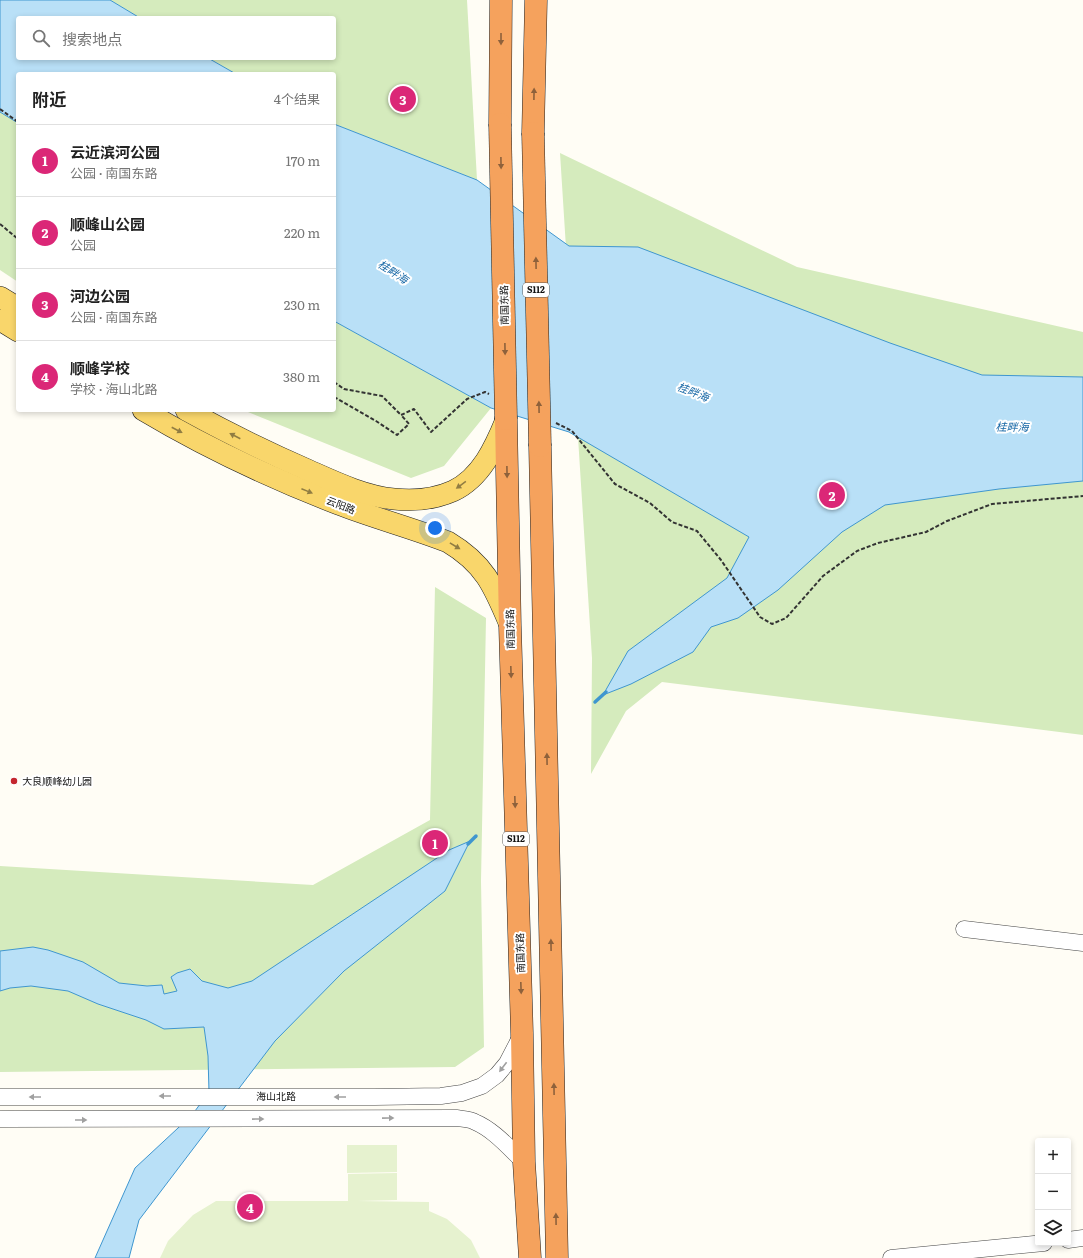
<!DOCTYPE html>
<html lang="zh">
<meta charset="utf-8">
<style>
body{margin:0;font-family:Literata,"Noto Sans SC",serif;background:#f2f2f2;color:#222}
.controls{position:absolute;right:12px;bottom:12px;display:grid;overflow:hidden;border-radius:4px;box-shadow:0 2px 6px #0003}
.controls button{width:36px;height:36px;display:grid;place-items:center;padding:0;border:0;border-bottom:1px solid #e0e0e0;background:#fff;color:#222;font:20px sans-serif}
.you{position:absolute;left:435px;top:528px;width:14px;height:14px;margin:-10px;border:3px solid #fff;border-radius:50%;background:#1a73e8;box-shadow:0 0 0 6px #1a73e833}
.badge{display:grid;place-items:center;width:26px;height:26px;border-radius:50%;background:#db2777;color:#fff;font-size:13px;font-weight:700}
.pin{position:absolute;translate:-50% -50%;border:2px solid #fff;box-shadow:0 1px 4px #0006}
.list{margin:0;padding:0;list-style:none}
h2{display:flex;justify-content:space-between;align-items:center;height:52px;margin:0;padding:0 16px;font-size:17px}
h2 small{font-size:13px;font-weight:400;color:#767676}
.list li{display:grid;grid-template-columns:26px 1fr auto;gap:12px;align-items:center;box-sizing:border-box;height:72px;padding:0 16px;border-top:1px solid #e0e0e0}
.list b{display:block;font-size:15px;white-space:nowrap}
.list p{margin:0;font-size:13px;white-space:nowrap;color:#767676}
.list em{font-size:13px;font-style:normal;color:#767676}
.icon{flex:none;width:22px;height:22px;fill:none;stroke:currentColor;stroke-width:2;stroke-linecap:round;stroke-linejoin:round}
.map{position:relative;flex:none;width:1083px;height:1258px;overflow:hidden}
.search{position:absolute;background:#fff;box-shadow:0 2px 6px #0003;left:16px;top:16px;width:320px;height:44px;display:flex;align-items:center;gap:10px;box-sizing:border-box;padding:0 14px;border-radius:4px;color:#767676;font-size:15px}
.panel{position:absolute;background:#fff;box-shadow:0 2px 6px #0003;left:16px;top:72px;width:320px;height:340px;border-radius:4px}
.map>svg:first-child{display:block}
.green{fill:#d5ebbd}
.pitch{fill:#e6f2cf}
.water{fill:#b9e0f7;stroke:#3f96cf}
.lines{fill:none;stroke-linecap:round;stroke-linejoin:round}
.stream{stroke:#3f96cf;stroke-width:3.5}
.minor-casing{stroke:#444;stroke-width:17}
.major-casing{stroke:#222;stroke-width:22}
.highway-casing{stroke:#222;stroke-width:23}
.path{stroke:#333;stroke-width:2;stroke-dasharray:4 2;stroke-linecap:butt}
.minor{stroke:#fff;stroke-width:16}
.major{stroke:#f9d66b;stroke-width:21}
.highway{stroke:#f5a25d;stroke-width:22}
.highway-bridge-casing{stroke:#222;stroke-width:23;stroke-linecap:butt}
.highway-bridge{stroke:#f5a25d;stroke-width:22}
.oneway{fill:#8e613b}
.oneway2{fill:#917d42}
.oneway3{fill:#a0a0a0}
.poi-dot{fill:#c4262e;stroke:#fff;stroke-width:1.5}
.labels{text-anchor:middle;stroke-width:4;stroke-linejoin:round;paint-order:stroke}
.shield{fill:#fff;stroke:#585858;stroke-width:1}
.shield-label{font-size:9px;font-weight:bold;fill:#111}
.street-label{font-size:10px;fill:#111;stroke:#fff}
.poi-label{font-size:10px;fill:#111;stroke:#fff;text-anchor:start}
.water-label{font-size:11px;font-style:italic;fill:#1768a6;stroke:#fff}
</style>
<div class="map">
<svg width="1083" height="1258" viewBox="0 0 1083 1258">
<rect width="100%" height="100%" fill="#fffdf5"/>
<!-- green -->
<g class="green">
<path d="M110,0H467L477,180L334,124V74H236L208,58H334V18H140Z"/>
<path d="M0,105L18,115V282L0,270Z"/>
<path d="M560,153L797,267L1083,332V735L662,682L626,711L591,774L592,658Z"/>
<path d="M334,321L491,408L444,466L411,478L243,410H334Z"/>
<path d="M435,587L486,618L481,881L484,1047L455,1067L0,1072V866L313,885L430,820Z"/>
</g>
<!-- pitch -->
<g class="pitch">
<path d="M347,1145H397V1172L347,1173Z"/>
<path d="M397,1173V1200L357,1201L429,1202V1211L447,1219L471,1240L480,1258H160L168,1241L193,1215L216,1201H348V1174Z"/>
</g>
<!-- water -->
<g class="water">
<path d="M0,0H110L140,18H18V58H208L236,74H18V123L0,112Z"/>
<path d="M334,124L477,180L569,246L638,247L890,343L982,375L1083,377V481L999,489L885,505L842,532L778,590L738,618L711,627L693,652L631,684L603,695L628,651L727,578L749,537L569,432L491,408L334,321Z"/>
<path d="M470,841L445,891L344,971L275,1041L139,1220L129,1258H95L135,1168L192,1115L209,1092L208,1056L204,1027L164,1029L146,1020L98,1004L68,991L31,986L10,988L0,991V951L33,947L48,950L83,962L119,983L147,986L162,985L164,994L177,991L171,977L177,973L190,969L202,981L228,988L252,981L449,850Z"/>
</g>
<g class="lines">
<!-- stream -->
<g class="stream">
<path d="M595,702L606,692"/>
<path d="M468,844L476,836"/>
</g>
<defs>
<g id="minor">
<path d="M964,929L1083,943"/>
<path d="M0,1097H375L441,1096L462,1093L482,1086L497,1075L507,1063L522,1034"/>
<path d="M0,1119L456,1118C462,1119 470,1119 475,1122C494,1130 509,1148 524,1162"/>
<path d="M1068,1240L1083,1238"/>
<path d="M891,1258L1044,1243"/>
</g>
<g id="major">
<path d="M0,297L18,308"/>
<path d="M0,320L18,331"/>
<path d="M143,410C205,447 271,478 338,504C374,518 412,528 448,542C485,564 494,587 510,625"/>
<path d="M186,410C226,432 266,452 308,470C335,482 364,496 394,499C413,501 435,499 453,491C481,478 495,447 506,420"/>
</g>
<g id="highway">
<path d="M500,124L501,0"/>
<path d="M533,133L536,0"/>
<path d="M506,419L510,626L522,1033L524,1162L530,1258"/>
<path d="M540,446L557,1258"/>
</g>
</defs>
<!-- minor casing -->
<use href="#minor" class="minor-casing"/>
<!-- major casing -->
<use href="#major" class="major-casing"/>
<!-- highway casing -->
<use href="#highway" class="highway-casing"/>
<!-- path -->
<g class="path">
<path d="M0,109L18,122"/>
<path d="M0,224L18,239"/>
<path d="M334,382L344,389L382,396L401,415"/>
<path d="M334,397L376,421L397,435L409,424L401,415L414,409L431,432L467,399L485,392L489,394"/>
<path d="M556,423L572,431L615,484L650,503L672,522L697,531L721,560L760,617L772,624L786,618L823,576L857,551L878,543L926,532L947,521L992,504L1083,496"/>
</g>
<!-- minor -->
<use href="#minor" class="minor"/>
<!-- major -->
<use href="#major" class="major"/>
<!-- highway -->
<use href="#highway" class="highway"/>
<defs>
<g id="highway-bridge">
<path d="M500,124L506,419"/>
<path d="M533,133L540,446"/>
</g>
</defs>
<!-- highway-bridge casing -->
<use href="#highway-bridge" class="highway-bridge-casing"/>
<!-- highway-bridge -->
<use href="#highway-bridge" class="highway-bridge"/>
</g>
<!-- one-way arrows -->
<defs><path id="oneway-solid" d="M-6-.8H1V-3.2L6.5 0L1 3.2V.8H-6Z"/></defs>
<g class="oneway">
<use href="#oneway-solid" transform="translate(501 39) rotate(90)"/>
<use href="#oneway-solid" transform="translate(534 94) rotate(-89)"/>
<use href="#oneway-solid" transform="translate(501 163) rotate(89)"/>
<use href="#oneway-solid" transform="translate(536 263) rotate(-91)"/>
<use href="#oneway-solid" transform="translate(505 349) rotate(89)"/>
<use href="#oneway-solid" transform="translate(539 407) rotate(-91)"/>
<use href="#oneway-solid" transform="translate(507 472) rotate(89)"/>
<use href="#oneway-solid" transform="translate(511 672) rotate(88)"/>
<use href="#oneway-solid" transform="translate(547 759) rotate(-91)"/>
<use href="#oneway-solid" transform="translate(515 802) rotate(88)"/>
<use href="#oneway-solid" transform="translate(551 945) rotate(-91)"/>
<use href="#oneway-solid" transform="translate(521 988) rotate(88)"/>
<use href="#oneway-solid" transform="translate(554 1089) rotate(-91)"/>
<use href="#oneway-solid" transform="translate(556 1219) rotate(-91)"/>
</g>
<g class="oneway2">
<use href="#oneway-solid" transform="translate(177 430) rotate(28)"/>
<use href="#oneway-solid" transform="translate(235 436) rotate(-153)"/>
<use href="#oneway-solid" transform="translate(461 485) rotate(144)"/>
<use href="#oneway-solid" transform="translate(307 491) rotate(22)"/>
<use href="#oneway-solid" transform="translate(455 546) rotate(31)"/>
</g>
<g class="oneway3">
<use href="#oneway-solid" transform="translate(503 1067) rotate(127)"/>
<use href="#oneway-solid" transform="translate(165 1096) rotate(180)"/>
<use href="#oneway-solid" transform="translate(35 1097) rotate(180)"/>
<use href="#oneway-solid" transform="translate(340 1097) rotate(-180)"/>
<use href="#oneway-solid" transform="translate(388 1118) rotate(-1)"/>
<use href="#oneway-solid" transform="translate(258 1119) rotate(-1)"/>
<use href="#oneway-solid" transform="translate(81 1120)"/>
</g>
<!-- markers -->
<circle class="poi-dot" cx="14" cy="781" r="4"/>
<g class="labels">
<!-- shield labels -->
<g class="shield">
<rect x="523" y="283" width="26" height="14" rx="3"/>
<rect x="503" y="832" width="26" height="14" rx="3"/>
</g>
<g class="shield-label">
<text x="536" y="293">S112</text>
<text x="516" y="842">S112</text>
</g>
<!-- street labels -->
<g class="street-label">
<text transform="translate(504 305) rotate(-91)" y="4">南国东路</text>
<text transform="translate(341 505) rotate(21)" y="4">云阳路</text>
<text transform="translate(510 629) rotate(-91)" y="4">南国东路</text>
<text transform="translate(520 953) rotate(-92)" y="4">南国东路</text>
<text x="276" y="1100">海山北路</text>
</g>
<!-- poi labels -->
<g class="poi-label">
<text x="22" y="785">大良顺峰幼儿园</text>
</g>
<!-- water labels -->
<g class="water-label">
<text transform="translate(393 272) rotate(33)" y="4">桂畔海</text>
<text transform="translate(693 392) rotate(21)" y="4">桂畔海</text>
<text transform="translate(1012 427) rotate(1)" y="4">桂畔海</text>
</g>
</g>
</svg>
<div class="controls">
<button>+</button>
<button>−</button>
<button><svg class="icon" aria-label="layers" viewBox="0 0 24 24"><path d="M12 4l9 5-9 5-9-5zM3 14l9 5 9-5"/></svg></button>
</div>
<div class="you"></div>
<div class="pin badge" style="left:435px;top:843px">1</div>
<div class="pin badge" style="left:832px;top:495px">2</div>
<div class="pin badge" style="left:403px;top:99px">3</div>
<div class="pin badge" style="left:250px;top:1207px">4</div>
<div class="search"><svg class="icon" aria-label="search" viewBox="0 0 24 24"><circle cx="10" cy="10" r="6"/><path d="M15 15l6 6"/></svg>搜索地点</div>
<section class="panel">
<h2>附近<small>4个结果</small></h2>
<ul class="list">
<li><span class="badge">1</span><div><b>云近滨河公园</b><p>公园 · 南国东路</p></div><em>170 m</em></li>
<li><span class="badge">2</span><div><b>顺峰山公园</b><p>公园</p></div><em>220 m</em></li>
<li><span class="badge">3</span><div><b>河边公园</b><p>公园 · 南国东路</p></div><em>230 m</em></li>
<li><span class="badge">4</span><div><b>顺峰学校</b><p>学校 · 海山北路</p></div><em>380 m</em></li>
</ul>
</section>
</div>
